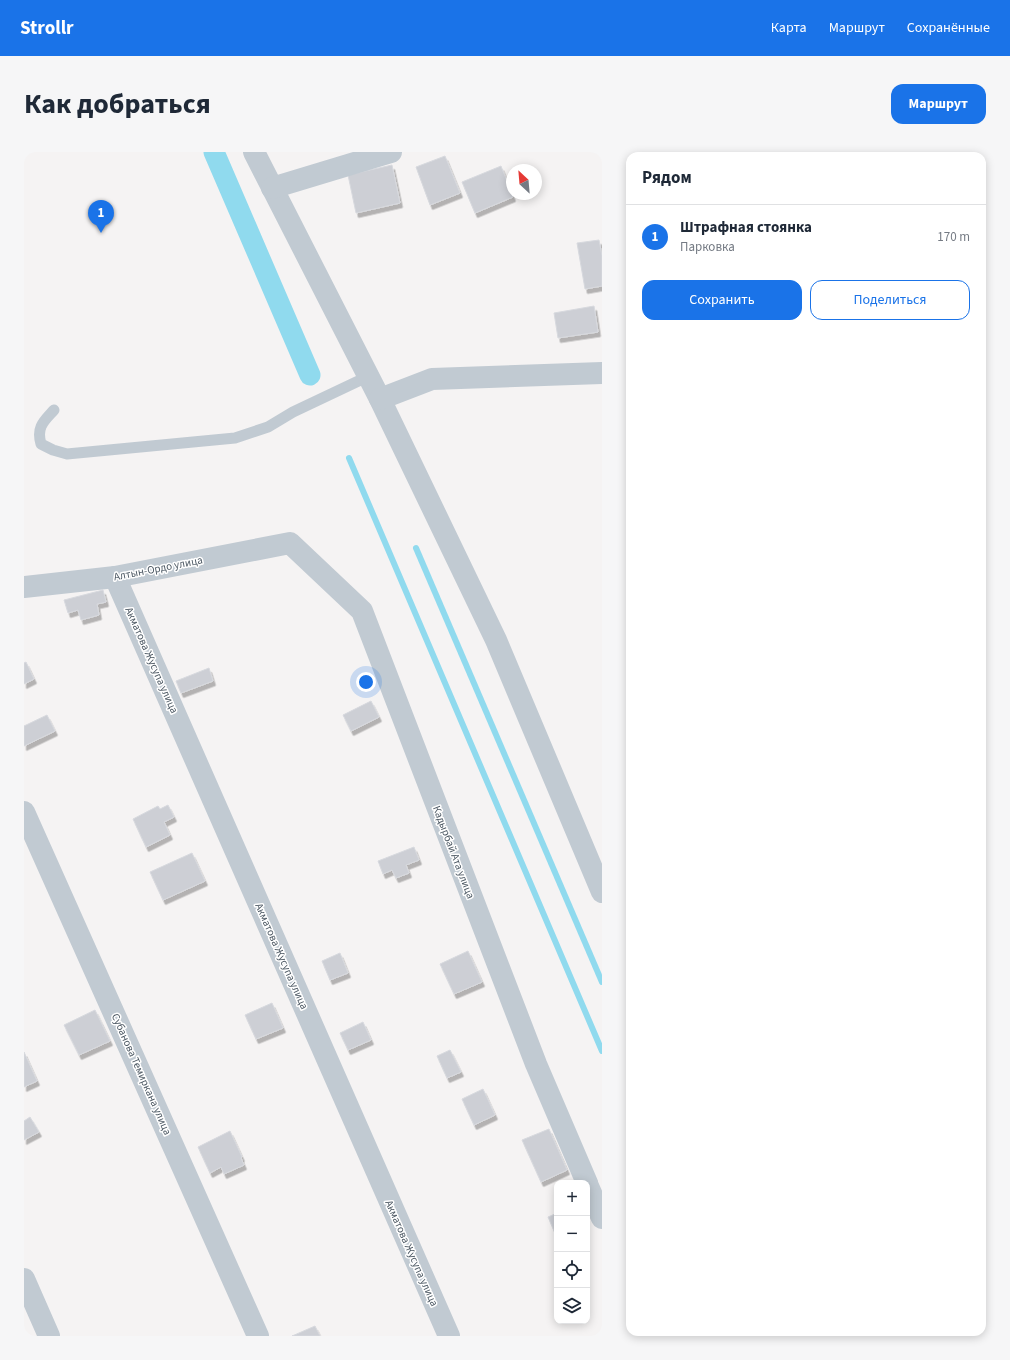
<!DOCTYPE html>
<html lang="ru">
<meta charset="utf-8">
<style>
body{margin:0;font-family:"Source Sans 3",sans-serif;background:#f6f6f7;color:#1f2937}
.controls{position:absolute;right:12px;bottom:12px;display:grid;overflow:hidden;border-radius:8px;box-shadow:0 2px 10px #0003}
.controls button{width:36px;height:36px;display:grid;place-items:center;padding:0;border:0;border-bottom:1px solid #e0e1e3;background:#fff;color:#1f2937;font:20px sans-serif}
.compass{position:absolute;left:482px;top:12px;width:36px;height:36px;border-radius:50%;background:#fff;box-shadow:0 2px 10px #0003;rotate:334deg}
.you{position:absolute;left:342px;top:530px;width:14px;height:14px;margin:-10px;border:3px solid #fff;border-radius:50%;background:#1a73e8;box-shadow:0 0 0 6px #1a73e833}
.badge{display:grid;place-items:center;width:26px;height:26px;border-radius:50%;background:#1a73e8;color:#fff;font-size:13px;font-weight:700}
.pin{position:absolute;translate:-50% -33px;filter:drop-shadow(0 1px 2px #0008)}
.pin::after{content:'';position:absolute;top:21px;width:14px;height:12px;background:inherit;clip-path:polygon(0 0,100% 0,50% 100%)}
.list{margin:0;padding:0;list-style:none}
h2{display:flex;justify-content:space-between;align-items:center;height:52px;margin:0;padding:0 16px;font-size:17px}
h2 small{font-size:13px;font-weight:400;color:#747a83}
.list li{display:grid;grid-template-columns:26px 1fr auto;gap:12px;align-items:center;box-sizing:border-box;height:64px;padding:0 16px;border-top:1px solid #e0e1e3}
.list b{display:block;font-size:15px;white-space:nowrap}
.list p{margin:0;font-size:13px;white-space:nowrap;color:#747a83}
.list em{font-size:13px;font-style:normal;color:#747a83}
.actions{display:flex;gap:8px;padding:12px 16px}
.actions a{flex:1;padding:9px 0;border:1px solid #1a73e8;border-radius:12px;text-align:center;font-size:14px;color:#1a73e8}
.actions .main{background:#1a73e8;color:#fff}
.icon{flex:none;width:22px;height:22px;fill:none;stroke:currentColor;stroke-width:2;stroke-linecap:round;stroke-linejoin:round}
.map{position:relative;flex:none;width:578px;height:1184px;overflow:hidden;border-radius:12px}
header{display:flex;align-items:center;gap:24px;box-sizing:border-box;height:56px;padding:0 20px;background:#1a73e8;color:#fff}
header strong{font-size:19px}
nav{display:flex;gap:22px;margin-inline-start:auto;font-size:14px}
.intro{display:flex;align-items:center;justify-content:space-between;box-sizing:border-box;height:96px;padding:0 24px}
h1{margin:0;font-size:28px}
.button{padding:10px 18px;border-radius:12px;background:#1a73e8;color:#fff;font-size:14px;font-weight:700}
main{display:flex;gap:24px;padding:0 24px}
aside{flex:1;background:#fff;border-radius:12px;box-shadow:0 2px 10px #0003}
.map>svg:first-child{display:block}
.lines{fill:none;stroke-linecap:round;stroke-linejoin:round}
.stream{stroke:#90daee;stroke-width:6}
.canal{stroke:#90daee;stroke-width:21}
.building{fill:#cdcfd5;stroke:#d7d9de;filter:url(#shadow)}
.lane{stroke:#c1cad2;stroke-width:11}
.street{stroke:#c1cad2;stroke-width:22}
.labels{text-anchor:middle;stroke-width:3;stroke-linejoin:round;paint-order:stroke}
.street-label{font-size:11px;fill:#4a5661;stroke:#fff}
</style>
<header>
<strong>Strollr</strong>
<nav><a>Карта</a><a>Маршрут</a><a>Сохранённые</a></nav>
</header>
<div class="intro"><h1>Как добраться</h1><a class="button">Маршрут</a></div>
<main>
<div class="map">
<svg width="578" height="1184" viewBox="0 0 578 1184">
<defs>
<filter id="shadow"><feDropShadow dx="2.5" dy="4.5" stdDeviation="0" flood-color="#0004"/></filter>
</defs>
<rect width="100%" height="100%" fill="#f5f3f3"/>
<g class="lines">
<!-- stream -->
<g class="stream">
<path d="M325,306L578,899"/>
<path d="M392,396L578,830"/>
</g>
<!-- canal -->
<path class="canal" d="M190,0L286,223"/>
</g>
<!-- building -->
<g class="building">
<path d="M421,4L436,41L406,53L392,15Z"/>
<path d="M368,13L376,51L332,61L324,23Z"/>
<path d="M477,14L489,45L451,61L438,30Z"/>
<path d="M575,88L578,104V134L561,137L553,91Z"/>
<path d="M570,154L574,180L534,186L530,161Z"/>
<path d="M79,438L82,450L73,452L75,463L57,468L54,458L44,461L40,448Z"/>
<path d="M2,510L10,527L0,532V511Z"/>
<path d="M185,516L189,529L157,541L152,529Z"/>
<path d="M347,549L355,565L327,579L319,563Z"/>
<path d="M23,563L31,579L0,594V574Z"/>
<path d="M144,653L150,665L140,670L146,683L122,695L109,667L134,654L136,657Z"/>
<path d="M390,695L395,708L382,713L385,721L372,726L368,718L359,722L354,709Z"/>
<path d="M168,701L181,729L139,748L126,720Z"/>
<path d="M444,799L458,830L430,842L416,812Z"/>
<path d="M316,801L324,821L306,828L298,809Z"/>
<path d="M248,851L259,876L232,887L221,863Z"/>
<path d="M71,858L86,889L55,903L40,873Z"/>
<path d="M339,870L347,888L324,898L316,881Z"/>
<path d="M426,898L437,920L423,926L413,904Z"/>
<path d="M0,900L13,929L0,935Z"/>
<path d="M459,937L471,963L450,973L438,947Z"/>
<path d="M6,965L15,980L0,988V969Z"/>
<path d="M525,977L543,1018L517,1030L498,988Z"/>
<path d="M206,979L218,1005L217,1006L220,1013L200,1022L197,1015L186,1021L174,995Z"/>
<path d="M533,1061V1086L524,1065Z"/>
<path d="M291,1174L296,1184H268Z"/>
</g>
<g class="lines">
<!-- lane -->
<path class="lane" d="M30,258C20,269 12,275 17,292L29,298L43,302L211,286L244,275L269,260L345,224"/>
<!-- street -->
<g class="street">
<path d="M230,0L356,247L472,488L578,740"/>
<path d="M248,36L367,0"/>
<path d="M356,247L408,227L578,221"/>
<path d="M91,425L425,1184"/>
<path d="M0,435L91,425L266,391L338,459L512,912L563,1031"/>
<path d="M0,660L234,1184"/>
<path d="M563,1032L578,1066"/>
<path d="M0,1127L25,1184"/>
</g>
</g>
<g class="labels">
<!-- street labels -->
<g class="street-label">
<text transform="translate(134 416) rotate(-11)" y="4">Алтын-Ордо улица</text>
<text transform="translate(128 508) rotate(66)" y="4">Акматова Жусупа улица</text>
<text transform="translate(430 700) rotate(69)" y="4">Кадырбай Ата улица</text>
<text transform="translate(258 804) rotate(66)" y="4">Акматова Жусупа улица</text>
<text transform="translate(118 922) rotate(66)" y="4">Субанова Темиркана улица</text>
<text transform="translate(388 1101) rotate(66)" y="4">Акматова Жусупа улица</text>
</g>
</g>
</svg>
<div class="controls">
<button>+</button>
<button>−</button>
<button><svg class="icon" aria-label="locate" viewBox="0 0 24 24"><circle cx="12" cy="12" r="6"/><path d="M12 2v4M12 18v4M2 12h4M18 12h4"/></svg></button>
<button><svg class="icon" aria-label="layers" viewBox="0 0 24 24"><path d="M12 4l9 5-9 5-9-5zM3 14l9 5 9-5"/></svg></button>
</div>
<svg class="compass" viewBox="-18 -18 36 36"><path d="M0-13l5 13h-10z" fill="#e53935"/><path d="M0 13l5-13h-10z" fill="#747a83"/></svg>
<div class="you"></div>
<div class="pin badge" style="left:77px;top:81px">1</div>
</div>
<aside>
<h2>Рядом<small></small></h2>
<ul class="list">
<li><span class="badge">1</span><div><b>Штрафная стоянка</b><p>Парковка</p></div><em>170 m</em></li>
</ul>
<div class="actions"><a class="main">Сохранить</a><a>Поделиться</a></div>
</aside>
</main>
